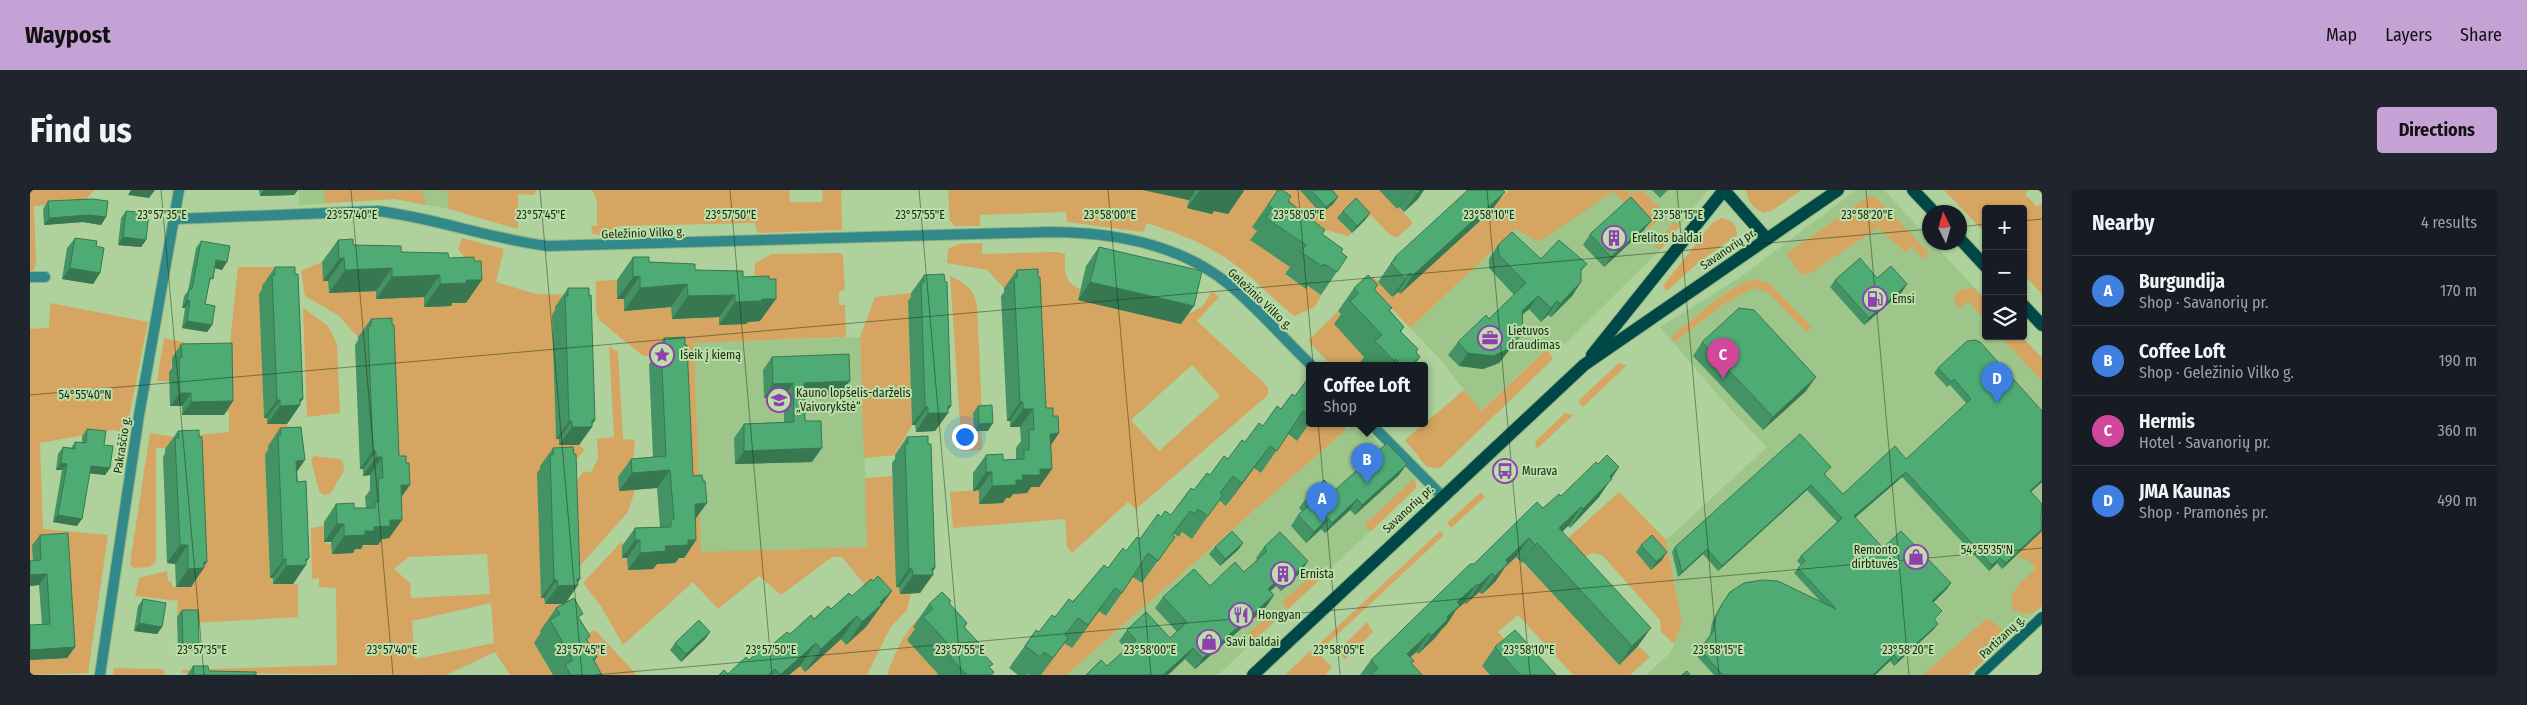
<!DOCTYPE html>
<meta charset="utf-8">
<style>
body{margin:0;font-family:"Fira Sans Condensed",sans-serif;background:#20242c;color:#f1f3f6}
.controls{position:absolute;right:15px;top:15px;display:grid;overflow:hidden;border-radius:5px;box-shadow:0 1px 4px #0004}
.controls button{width:45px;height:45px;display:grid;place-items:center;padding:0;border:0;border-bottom:1px solid #363941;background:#171b24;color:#f1f3f6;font:25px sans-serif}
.compass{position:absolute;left:1892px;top:15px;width:45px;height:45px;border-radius:50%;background:#171b24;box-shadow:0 1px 4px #0004;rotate:355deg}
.you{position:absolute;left:934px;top:246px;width:18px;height:18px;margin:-12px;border:4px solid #fff;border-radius:50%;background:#1a73e8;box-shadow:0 0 0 8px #1a73e833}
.badge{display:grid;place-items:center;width:32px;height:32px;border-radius:50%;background:#c5a2d6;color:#fff;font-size:16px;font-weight:700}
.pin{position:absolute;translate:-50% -41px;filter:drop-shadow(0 1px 2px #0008)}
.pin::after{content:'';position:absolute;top:26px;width:18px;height:15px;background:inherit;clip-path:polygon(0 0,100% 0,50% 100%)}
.popup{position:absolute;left:1276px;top:172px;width:122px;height:65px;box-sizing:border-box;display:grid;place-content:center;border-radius:5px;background:#171b24;filter:drop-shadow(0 1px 4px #0005);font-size:16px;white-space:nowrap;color:#9ea1a6}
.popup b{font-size:19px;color:#f1f3f6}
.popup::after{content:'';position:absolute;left:50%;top:100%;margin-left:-10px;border:10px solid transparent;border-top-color:#171b24}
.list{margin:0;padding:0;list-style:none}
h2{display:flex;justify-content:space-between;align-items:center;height:65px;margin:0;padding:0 20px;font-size:21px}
h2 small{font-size:16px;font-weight:400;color:#9ea1a6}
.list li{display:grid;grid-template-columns:32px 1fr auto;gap:15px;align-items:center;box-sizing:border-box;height:70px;padding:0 20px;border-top:1px solid #363941}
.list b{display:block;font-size:19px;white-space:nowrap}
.list p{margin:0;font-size:16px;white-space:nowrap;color:#9ea1a6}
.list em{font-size:16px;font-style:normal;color:#9ea1a6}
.icon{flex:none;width:28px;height:28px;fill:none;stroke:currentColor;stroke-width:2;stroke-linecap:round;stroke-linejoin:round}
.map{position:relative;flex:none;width:2012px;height:485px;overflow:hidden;border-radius:5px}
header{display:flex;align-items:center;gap:30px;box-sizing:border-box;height:70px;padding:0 25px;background:#c5a2d6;color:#111}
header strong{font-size:24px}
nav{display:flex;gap:28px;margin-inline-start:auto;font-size:18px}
.intro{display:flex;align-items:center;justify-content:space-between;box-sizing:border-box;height:120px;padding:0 30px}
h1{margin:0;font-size:35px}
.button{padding:12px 22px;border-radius:5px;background:#c5a2d6;color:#111;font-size:18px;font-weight:700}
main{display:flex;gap:30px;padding:0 30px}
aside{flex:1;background:#171b24;border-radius:5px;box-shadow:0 1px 4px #0004}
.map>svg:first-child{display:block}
.built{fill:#9fc68a}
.green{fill:#d5a561;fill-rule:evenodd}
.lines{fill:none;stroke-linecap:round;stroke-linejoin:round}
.street-casing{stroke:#91b080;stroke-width:12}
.secondary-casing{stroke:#91b080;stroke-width:12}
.primary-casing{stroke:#91b080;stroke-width:14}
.street{stroke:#328989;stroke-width:10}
.secondary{stroke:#0c6363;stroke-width:10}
.primary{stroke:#004747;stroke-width:12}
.wall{fill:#439364}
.shaded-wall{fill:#377851}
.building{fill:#4eab74;stroke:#377851}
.ticks{fill:none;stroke:#192612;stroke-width:1;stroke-opacity:0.45}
.labels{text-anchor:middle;stroke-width:4;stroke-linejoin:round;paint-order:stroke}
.street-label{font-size:12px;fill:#192612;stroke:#bbdfa9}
.poi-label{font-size:12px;fill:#192612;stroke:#bbdfa9;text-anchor:start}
.ticks-label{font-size:12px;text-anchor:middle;fill:#192612;stroke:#bbdfa9;stroke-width:4;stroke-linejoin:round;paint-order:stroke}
</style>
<header>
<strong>Waypost</strong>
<nav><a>Map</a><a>Layers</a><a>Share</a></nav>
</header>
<div class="intro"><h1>Find us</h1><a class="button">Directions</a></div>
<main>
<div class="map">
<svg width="2012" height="485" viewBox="0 0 2012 485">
<rect width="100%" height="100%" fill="#afd29c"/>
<!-- built -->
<g class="built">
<path d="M269,0H488V39L419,19L365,9L269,15Z"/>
<path d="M1528,0H1678L1630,60L1535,154L1526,150L1450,221L1412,171L1380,138Z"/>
<path d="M1826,0H1854L1899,49L1900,52L1903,53L1956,110V146H1991L2012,168V416L1938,485H1616L1641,462L1652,433L1636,350L1737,257L1701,220L1630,137L1709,88Z"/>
<path d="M830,147L838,357L671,363L664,153Z"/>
<path d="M1324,233H1329L1384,287L1386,298L1188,485H1036Z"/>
</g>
<!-- green -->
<g class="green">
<path d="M0,0H64L54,12L4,16L6,73L4,80L0,82Z"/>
<path d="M294,0H343L353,2L391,0L397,15L365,9L295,13Z"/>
<path d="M415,0H507L504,5L488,4V39L419,19L418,5Z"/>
<path d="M562,0H759L760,12H792L793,0H811L812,40L728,43L724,33L588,36L582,47L563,44L561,36H567V11Z"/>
<path d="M918,0H1113L1160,6L1157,18L1182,24L1183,21L1198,24L1206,0H1353L1367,19L1369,17L1383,33L1367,48L1360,45L1341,25L1335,30L1308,28L1322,43L1318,46L1276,35L1227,41L1220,50L1262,74L1255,85L1276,99L1278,96L1291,105L1285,117L1264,126C1243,109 1225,89 1203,73C1177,54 1147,43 1117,33L1113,42L1037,32L1036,22L950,25V36H925L920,31Z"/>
<path d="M1479,0H1595L1600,4L1612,0L1634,22L1620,39L1583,1L1518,46L1508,51L1486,39L1380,138L1337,92L1343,86L1362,107L1368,102L1369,104L1462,21L1460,18Z"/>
<path d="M1716,0H1771L1743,20L1734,23C1723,18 1718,12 1716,0Z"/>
<path d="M1914,0H1998L1995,4L2007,17L2012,13V104L1993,84V19H1956V44Z"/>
<path d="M1845,6L1899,63L1893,69L1882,57L1875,62L1848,38L1779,84L1772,85L1756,64L1838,7Z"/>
<path d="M1692,28L1701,31L1706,37L1707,45L1669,72L1637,101L1633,96L1683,32Z"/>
<path d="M1644,32L1650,36L1630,60L1624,56Z"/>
<path d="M432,48L474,59L466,92L506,104L546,105L525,125L523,160L526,249H529V255H549L555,260L542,274L510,283L511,408H514L515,414H534L537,407L548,424L504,453L517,476L526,485H480L465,462L416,485L152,483L151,480L307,475L306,398L289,397V388L282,389L281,338L294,336V352L322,360L331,356L347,355L328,147L308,125L275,106L271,81L292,72L293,91H298L299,103L346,97V109L434,81L433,65L428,59ZM457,364L460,404L381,408L380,393L364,379L379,367ZM461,413L464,453L385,469L382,431Z"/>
<path d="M952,53V64L1026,62L1035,64C1035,81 1033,91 1050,99L1048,110L1161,123L1173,116L1182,101L1189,107L1167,131L1233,192L1238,198V205L1106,319L1098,312L1042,363L1037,357L1035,329L923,338L920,302L949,300L950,314L980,304L997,303L995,98H974L957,80L917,73L918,59L929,54ZM1162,175L1190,206L1129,261L1101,230Z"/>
<path d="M811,63L813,66L815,100L809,101V115H815L816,147L664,153L671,362L837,357L835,288L862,286L870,404L881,403L877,420L860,438L837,485H754L767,473L775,481L796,463L808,446L816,455L839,400L812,367H802L751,405L729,386L688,419L663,392L593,455L571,416L553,393L592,351L593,368L623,374L653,368L642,165L613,166L569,130L566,120V91L587,90V109H594V121L641,117L642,129L668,128L723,108L725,73L742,64Z"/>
<path d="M208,77H247L257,80L232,104L234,228H237V234H257L258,255L238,256V263L235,264L240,388H243L244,394H268V427L165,433L163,427H147L148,411L105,406L109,388L137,381L138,391H141L142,397H161L156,258H126V372L119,377L103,378L100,374L120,243L146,247L199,242V222L194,221L142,168L140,191H127L134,148L199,162Z"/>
<path d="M920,86C935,93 943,98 947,115L952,223L944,241H951L952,260L932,261Z"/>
<path d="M1726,89L1740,94L1782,137L1776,142L1739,103L1724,98L1695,113L1645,152L1641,147C1663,130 1699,94 1726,89Z"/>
<path d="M1944,98L1956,110V131L1938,111L1929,119L1924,110C1924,98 1935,99 1944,98Z"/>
<path d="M881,103V111H878L882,235L865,265L834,268L830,147L845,107Z"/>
<path d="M20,113L118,132L96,242L82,240L10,253L13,339L78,345L58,483L0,485V470L37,468L3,375H0V139L19,138Z"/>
<path d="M273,118L298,136L307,154L310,223L277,227Z"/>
<path d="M1308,121L1338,166L1330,175H1301L1278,151Z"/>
<path d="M1970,146H1991L2012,168V191Z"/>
<path d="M579,156L588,162L593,249L605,250L603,271L589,300H605L598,322L546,380L545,293L554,281L561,283L568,268L567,249L584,247Z"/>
<path d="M1517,159L1523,169L1410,278L1397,277L1375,250L1434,200L1451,221Z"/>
<path d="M1589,173L1597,175L1553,217L1549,212L1550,209Z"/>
<path d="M1535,223L1543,225L1507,259L1505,252Z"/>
<path d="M1280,233H1311L1317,239L1036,485H1011L1032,451L1042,458L1067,419L1077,426L1102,386L1112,393L1129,370L1133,336L1149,347L1153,342L1162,348L1187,309L1197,316L1222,276L1231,283L1257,244L1267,251Z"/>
<path d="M284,266L310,269L313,272L314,281L300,304L293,305L289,301L281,270Z"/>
<path d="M1385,288L1386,298L1341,341L1334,335Z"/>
<path d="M1451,302L1455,307L1421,338L1417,333Z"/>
<path d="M1589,302L1636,350L1652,433L1644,454L1631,442L1630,430L1573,366L1564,363L1552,367L1536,350Z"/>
<path d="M1410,341L1414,345L1294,457L1291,452Z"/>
<path d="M2012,341V416C2003,426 1995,424 1983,420C1975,402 1995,390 2006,378L1997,369H1992L1987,365Z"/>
<path d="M1486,367L1504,384L1588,474L1608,456L1620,467L1600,485H1543L1488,425L1468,442L1478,453L1460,485H1367L1369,471L1386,462L1388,464L1405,448L1422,418L1449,402Z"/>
<path d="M1290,377L1296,384L1258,419L1251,413Z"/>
<path d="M1243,421L1249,427L1224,450L1218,444Z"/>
<path d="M895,422L887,441L878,450L896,470L912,482L909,485H857C866,460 875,440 895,422Z"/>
<path d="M1956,429L1961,430L1973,440L1974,452L1938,485H1893Z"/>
<path d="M1337,432L1343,442L1315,469L1307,462Z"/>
<path d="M565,440L607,485H566L551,447Z"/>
<path d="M1280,461L1289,464L1302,477L1295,485H1255Z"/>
<path d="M84,478L133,479L135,485H83Z"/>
</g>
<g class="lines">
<defs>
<g id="street">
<path d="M145,29L348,21C406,28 460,49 518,56L1019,42C1084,42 1152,54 1202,97C1230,121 1255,150 1281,175"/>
<path d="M0,87H15"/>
<path d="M1340,233L1412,306"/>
<path d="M70,485L109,225L149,0"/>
</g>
<path id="secondary" d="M1950,485L2012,427"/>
<g id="primary">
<path d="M1694,0L1737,49"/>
<path d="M1883,0L1904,22"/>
<path d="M1930,49L1956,77"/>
<path d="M1993,115L2012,135"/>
<path d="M1562,165L1694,0"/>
<path d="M1223,485L1554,175L1808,0"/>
</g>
</defs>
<!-- street casing -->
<use href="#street" class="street-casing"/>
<!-- secondary casing -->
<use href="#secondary" class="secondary-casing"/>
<!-- primary casing -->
<use href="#primary" class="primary-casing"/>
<!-- street -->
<use href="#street" class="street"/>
<!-- secondary -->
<use href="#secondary" class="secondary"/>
<!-- primary -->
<use href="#primary" class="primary"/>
</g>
<!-- wall -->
<g class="wall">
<path d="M229,0H268L264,5L230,6Z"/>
<path d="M1113,0H1214L1198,24L1184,21L1182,24L1157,18L1159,10Z"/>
<path d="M1248,0L1311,62L1317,67L1291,105L1278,96L1276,99L1255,84L1260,77L1220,50L1227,41L1222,37Z"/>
<path d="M1270,0H1302L1308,7L1303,14L1291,24Z"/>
<path d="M1349,0H1394L1388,9L1374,22L1369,17L1367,19Z"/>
<path d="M1622,0H1638L1630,8Z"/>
<path d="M1474,1L1462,20L1370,104L1368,102L1362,107L1348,92L1365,67Z"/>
<path d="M18,11L76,27L71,35L53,32L14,35L13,19Z"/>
<path d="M96,21L116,50L111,57L88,55L91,28Z"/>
<path d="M1313,21L1335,30L1322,43L1307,28Z"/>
<path d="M1614,40L1574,77L1553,55L1560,44Z"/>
<path d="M45,48L66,56L70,83L63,94L32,89L37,58Z"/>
<path d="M308,50L323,55L419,68L436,113H422L421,116L394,117V107L346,109V101L299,103L298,91H293L292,72Z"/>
<path d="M171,51L192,80L184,78L179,95L175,114L182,135L177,142L152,138L155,118H152L154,106L158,101L166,58Z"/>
<path d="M1468,55L1511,69L1557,74L1551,81V92L1542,106L1521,127L1518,125L1511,132L1499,119L1492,125L1480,159L1469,173L1453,179L1429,176L1418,165L1428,152L1459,129L1484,105L1459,78V69Z"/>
<path d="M1069,57L1151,134L1048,110L1056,76Z"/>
<path d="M603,67L619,72L713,87L730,131L718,132L716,134L689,135V127L642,129L641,117L594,121V109H587V90Z"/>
<path d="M245,77L273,209L270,213V215L257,234H237V228H234L229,104L232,99V96Z"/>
<path d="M987,80L1016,218L1023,226L1029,243L1021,255L1022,279L1009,297H1001L997,303L983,304L980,308H976L973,313L949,314V300L943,301V283L956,265L973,270L986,269V258L991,251L990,237H980V231H977L971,106L974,102V98Z"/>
<path d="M894,85L921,216L918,220V223L905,241L886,242L885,235H882L878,111L881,107V103Z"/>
<path d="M1847,88L1872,102L1834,135L1800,97L1805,90Z"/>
<path d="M1348,95L1345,99L1360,121L1374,137L1371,142L1388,159L1386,162L1390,167L1384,175H1330L1329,174L1334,167L1304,134L1311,124L1308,121L1324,98Z"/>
<path d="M538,98L565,230L549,255H529V249H526L522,125L525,120V117Z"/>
<path d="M341,129L369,266L372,330L359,348L352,349L348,355H333L331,359H325L323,363L302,364L301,352H294V332L306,314L324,318H336L335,307L340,300V285L333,286V279H330L325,155L328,150V147Z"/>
<path d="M634,148L665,329L666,350L654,368H649L645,373L627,374L623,379L598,380L597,368H592V356L605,338L630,337L627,298L589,301L588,287L601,269L623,267L619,174L622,170V166Z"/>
<path d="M1672,152L1776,201L1733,240L1663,166Z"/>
<path d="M151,154L203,211L194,225H152V216H140L139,182L142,178V168Z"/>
<path d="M742,167L811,205L774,206L775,231L782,272L705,274L704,248L714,234L754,232V207L734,208L733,180Z"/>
<path d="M1908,178L2012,221V292L2001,302L2012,341L1972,379L1967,373L1959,381L1872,287L1825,328L1853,358L1917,399L1903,412L1912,421L1904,430V439L1864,476L1860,471L1845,485H1684L1666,465L1680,445L1682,432L1688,420L1700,402L1790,411L1764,383L1771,375L1767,371L1771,366L1807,332L1777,300L1688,381L1673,364L1648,387L1642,362L1645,357L1797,283L1795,285L1813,304L1876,269L1937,214L1920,195L1917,197L1904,183Z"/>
<path d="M1280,186V233L1267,251L1258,244L1231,283L1224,278L1196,316L1189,310L1162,349L1152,342L1149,347L1144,344L1143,345L1145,347L1112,393L1103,387L1076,426L1069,421L1042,458L1034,453L1011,485H999L998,484L997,485H988L979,478L1006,440L1009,442L1110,349L1131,327L1141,325L1164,300L1265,206Z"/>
<path d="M948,216L958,241H944L943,223Z"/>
<path d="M250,238L267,282L276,373L263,394H243V388H240L235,264L238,260V256Z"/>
<path d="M57,239L74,255L80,278L75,285L60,283L47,336L23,332L32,280H26L28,264L33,257L41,258L45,252L52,253V246Z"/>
<path d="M148,241L177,372L161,397H146L145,374L137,373L133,267L135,263V259Z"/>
<path d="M877,247L903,382L890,403L870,404L869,397H866L862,273L865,269V265Z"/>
<path d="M523,258L550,389L535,413L550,429L560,446L557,450L567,467L564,472L572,485H523L504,453L511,442L510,441L526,418L534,414H515L514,408H511L507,283L510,279V276Z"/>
<path d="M1568,274L1589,277L1569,307L1540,338L1538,336L1532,342L1608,456L1589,475L1493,372L1492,373L1486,367L1475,377L1465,392L1452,404L1449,402L1436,414L1434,413L1426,420L1417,434L1412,439L1405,448L1388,464L1386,462L1380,467L1384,471L1381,474L1392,485H1330L1341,470L1444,374L1513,318L1531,306Z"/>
<path d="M1369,285L1325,325L1320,320L1295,343L1291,339L1276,353L1261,336L1268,325L1272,321L1269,318L1277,307L1304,301Z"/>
<path d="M10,345L45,457L37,468L0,470V435H12L9,395L0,396V371L3,370L2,355Z"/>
<path d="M1213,353L1208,360L1190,376L1179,364L1185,357Z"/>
<path d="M1611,355L1632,370L1621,380L1606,362Z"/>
<path d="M1234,357L1278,371L1270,383L1251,401L1246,396L1240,401L1244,405L1236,417L1165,479L1155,469L1096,459L1089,451L1097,440L1140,448L1147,442L1125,418L1133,407L1180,396L1214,382L1227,370L1226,368Z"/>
<path d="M843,391L862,401L836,437L816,455L811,449L775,482L770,476L759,485H689L698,484L719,470L736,460L760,444L822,406Z"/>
<path d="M113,409L132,437L127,444L104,441L108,416Z"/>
<path d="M921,411L919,414L937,433L935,437L960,478L964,482L962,485H907L908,484L877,450L885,439L883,437L899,414Z"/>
<path d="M152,420L164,461H148L147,427Z"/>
<path d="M680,442L675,449L651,472L640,460L645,453Z"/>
<path d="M1465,457L1526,485H1460L1452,476Z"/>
<path d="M163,476L179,481L226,485H157Z"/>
</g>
<!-- shaded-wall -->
<g class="shaded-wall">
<path d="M101,0H125L119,8L98,5Z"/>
<path d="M234,0H268L264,5L230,6Z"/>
<path d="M1113,0H1166L1159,10Z"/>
<path d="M1170,0H1209L1214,1L1198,24L1184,21L1182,24L1157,18Z"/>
<path d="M1381,0L1369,17L1367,19L1380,1Z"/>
<path d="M1391,0H1394L1388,9L1374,22L1386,4Z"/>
<path d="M1473,0H1474L1470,7L1475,2L1462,20L1370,104L1382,86Z"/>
<path d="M1308,7L1303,14L1291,24L1296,17Z"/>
<path d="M1340,23L1335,30L1322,43L1327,36Z"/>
<path d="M59,25L76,27L71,35L53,32L14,35L19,28Z"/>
<path d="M1622,30L1614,40L1574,77L1581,67Z"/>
<path d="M93,47L116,50L111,57L88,55Z"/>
<path d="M314,68L298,91H293L309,69Z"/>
<path d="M186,70L197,72L192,80L181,77Z"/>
<path d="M40,78L70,83L63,94L32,89Z"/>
<path d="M362,78L346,101L299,103L315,80Z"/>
<path d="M1380,83L1368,102L1362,107L1375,89Z"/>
<path d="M410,85L394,107L346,109L362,87Z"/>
<path d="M610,86L594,109H587L603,87Z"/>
<path d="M436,90H452L436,113H422L421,116L394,117L410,94Z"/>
<path d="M1060,92L1164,116L1151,134L1048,110Z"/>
<path d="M1551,92L1542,106L1521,127L1530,114Z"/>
<path d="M657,94L641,117L594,121L610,98Z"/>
<path d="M1877,94L1872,102L1834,135L1839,128Z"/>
<path d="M705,105L689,127L642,129L658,106Z"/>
<path d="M1508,106L1499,119L1482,134L1492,121Z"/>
<path d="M732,109H746L730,131L718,132L716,134L689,135L705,112Z"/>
<path d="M157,110L160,111L155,118H152Z"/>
<path d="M1527,111L1518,125L1511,132L1521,118Z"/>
<path d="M157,131L182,135L177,142L152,138Z"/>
<path d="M1490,146L1480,159L1469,173L1453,179L1429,176L1438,163Z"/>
<path d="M1390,167L1384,175H1381Z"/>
<path d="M1786,187L1776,201L1733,240L1743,227Z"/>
<path d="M820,191L811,205L765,206L774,193Z"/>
<path d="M763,193L754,207L734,208L743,194Z"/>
<path d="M150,203H161L152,216H140Z"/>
<path d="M270,209H273L268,215H270L257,234H237L250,216Z"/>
<path d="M247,210H250L237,228H234Z"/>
<path d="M203,211L194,225H152L161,212Z"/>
<path d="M990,212H993L980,231H977Z"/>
<path d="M918,216H921L916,223H918L905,241L886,242L898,223Z"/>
<path d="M895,217H898L885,235H882Z"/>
<path d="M993,219H1003L990,237H980Z"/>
<path d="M562,230H565L560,237H562L549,255H529L542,237Z"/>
<path d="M539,231H542L529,249H526Z"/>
<path d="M963,233L958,241H944L949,234Z"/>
<path d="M1029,243L1016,262L1020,244Z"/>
<path d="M1240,256L1224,278L1196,316L1212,293Z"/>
<path d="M792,258L782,272L705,274L714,261Z"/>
<path d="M343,261H346L333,279H330Z"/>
<path d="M346,267H352L340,285L333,286Z"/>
<path d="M275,270L262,289L266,271Z"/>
<path d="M31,273L37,274L32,280H26Z"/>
<path d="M1377,274L1369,285L1325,325L1332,315Z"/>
<path d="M61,276L80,278L75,285L56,283Z"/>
<path d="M1589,277L1569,307L1540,338L1553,319L1580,286Z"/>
<path d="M1010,279H1022L1009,297H1001L997,303L983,304L980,308H976L973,313L949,314L962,296L986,290L992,285Z"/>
<path d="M640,280L627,298L589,301L602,283Z"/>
<path d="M956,282H962L949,300L943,301Z"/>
<path d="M1876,282L1872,287L1820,332L1824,326Z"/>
<path d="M2012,290V292L1996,306L2000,301Z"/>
<path d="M371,295H380L367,313Z"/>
<path d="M1781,295L1777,300L1688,381L1692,376Z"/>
<path d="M1327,309L1320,320L1295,343L1302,333Z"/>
<path d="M677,313L664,331L665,314Z"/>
<path d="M1551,317L1538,336L1516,357L1529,338Z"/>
<path d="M28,325L52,329L47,336L23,332Z"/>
<path d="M1298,328L1291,339L1276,353L1284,342Z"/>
<path d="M360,330H372L359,348L352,349L348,355H333L331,359H325L323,363L302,364L314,346L335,341Z"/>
<path d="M307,334H314L301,352H294Z"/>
<path d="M2012,339V341L1972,379L1976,373Z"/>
<path d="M1499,348L1486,367L1475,377L1465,392L1452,404L1476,370Z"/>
<path d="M605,350H610L597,368H592Z"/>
<path d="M658,350H666L654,368H649L645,373L627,374L623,379L598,380L610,363Z"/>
<path d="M1213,353L1208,360L1190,376L1195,369Z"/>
<path d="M1507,353L1493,372L1492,373L1505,355Z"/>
<path d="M150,355H158L145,374L137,373Z"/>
<path d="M1677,359L1673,364L1648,387L1652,382Z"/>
<path d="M1637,362L1632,370L1621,380L1626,372Z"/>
<path d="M279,368L274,375H276L263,394H243L256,376L276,369Z"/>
<path d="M1970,368L1967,373L1959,381L1962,375Z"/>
<path d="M256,369L243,388H240L253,370Z"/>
<path d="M1278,371L1270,383L1251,401L1259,389Z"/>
<path d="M174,372H177L172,378H174L161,397H146L158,379Z"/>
<path d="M902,378H905L901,385H903L890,403L870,404L883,385Z"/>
<path d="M879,379H882L869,397H866Z"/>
<path d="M1462,383L1449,402L1436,414L1449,395Z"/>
<path d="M17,384L9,395L0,396V385Z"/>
<path d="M1254,384L1246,396L1230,410L1238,399Z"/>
<path d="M547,389H550L546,395H548L535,414H515L528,396Z"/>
<path d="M524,390H527L514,408H511Z"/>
<path d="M1921,393L1917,399L1899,417L1902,411Z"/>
<path d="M1447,394L1434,413L1426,420L1417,434L1412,439L1405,448L1388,464L1401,446L1427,412Z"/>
<path d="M1085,398L1069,421L1042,458L1058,435Z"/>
<path d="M862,401L836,437L816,455L832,432L850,412Z"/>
<path d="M1244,405L1236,417L1165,479L1173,468Z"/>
<path d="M827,426L811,449L775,482L791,459Z"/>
<path d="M109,433L132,437L127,444L104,441Z"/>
<path d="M1908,434L1904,439L1864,476L1868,470Z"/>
<path d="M1621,438L1608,456L1589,475L1602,456Z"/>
<path d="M680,442L675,449L651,472L656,464Z"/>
<path d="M1399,443L1386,462L1364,483L1377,464Z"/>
<path d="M1038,448L1022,470L1011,485L1023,468Z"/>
<path d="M169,453L164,461H148L153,454Z"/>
<path d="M786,453L770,476L759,485H750Z"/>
<path d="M45,457L37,468L0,470V460Z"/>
<path d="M1163,458L1155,469L1138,485H1133Z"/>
<path d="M1864,465L1860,471L1845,485H1843Z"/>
</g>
<!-- building -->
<g class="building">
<path d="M1248,0H1252L1261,6L1258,11L1295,40L1292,44L1313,59L1311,62L1317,67L1307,82L1294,74L1292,76L1271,62L1276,55L1236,28L1243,18L1238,15Z"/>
<path d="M1281,0H1302L1308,7L1296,17Z"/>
<path d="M1383,0H1391L1386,4Z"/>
<path d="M1438,0H1473L1475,2L1382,86L1380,83L1375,89L1361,73L1366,68L1365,67Z"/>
<path d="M1601,7L1622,30L1581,67L1560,44Z"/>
<path d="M1326,8L1340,23L1327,36L1313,21Z"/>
<path d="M62,9L78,11L76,27L59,25L19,28L18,11Z"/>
<path d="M96,21L119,23L116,50L93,47Z"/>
<path d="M1482,42L1511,69L1529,50L1557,74L1551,79V92L1530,114L1527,111L1521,118L1508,106L1492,121L1493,138L1490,146L1479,159L1463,166L1438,163L1428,152L1456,125L1459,129L1496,93L1469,65L1468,55Z"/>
<path d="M45,48L67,51L66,56L74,58L70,83L40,78Z"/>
<path d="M323,49V55L371,56V62L418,63L419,68L444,67V71H451L452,90H436L437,93L410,94V85L362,87V78L315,80L314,68L309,69L308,50Z"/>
<path d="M171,51L200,56L197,72L186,70L183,89L180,88L175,114L185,116L182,135L157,131L160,111L157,110L159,99H162Z"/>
<path d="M1069,57L1172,81L1164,116L1060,92Z"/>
<path d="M603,67H619V72L665,74V80L713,81V87L739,86V89H746V109H732V111L705,112V105L658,106L657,94L610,98V86L603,87Z"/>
<path d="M1830,68L1847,88L1861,76L1877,94L1839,128L1805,90Z"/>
<path d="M245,77H265V84H268L273,209H270V215L250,216V210H247L242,85H245Z"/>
<path d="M1008,79V87H1010L1016,218H1023V226H1028L1029,243L1020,244L1022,279H1010V285H992L993,290H986V295L962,296V282H956V265L973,264V270L994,269V260H999V240H1004L1003,219H993V212H990L984,88H987V80Z"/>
<path d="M914,84L915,92H917L921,216H918V223H898V217H895L891,93L894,92V85Z"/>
<path d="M1338,85L1348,95L1344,99L1362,118L1359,120L1374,137L1370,141L1388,159L1386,162L1390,167L1381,175H1372L1366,169L1364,171L1345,151L1352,145L1320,111L1329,103L1324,98Z"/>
<path d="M538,98H559V106L561,105L565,230H562V237H542V231H539L535,106H538Z"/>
<path d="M1709,118L1724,120L1786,187L1743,227L1672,152Z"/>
<path d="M362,128V135H364L369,266H376V273H379L380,295H371L372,330H360V336L344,337V341H335V345L314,346V334H307L306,314L324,313V318H345V312H349L348,288H353L352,267H346V261H343L338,136H341V129Z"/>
<path d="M655,147V155H657L663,286L672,285L673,291H675L677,313L665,314L666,350H658V355L635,356L636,361L610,363V350H605V338L641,337V329H644L640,280L602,283L601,269L636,266L631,156H635L634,148Z"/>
<path d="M1945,150L1950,152L2012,221V290L2000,301L2012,314L2011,329L2012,339L1976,373L1970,368L1962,375L1876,282L1824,326L1853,358L1871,341L1921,393L1902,411L1912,421L1904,429L1908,434L1868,470L1864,465L1843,485H1693L1670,460L1684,440L1686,426L1692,414L1700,402L1714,393L1732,390L1748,391L1806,419L1768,378L1775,371L1771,366L1812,328L1781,295L1692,376L1677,359L1652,382L1645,357L1770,244L1801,277L1794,284L1813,304L1865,256L1876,269L1941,209L1924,189L1921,192L1908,178L1937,151Z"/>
<path d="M202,153L203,211L161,212V203H150L149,168H152L151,154Z"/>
<path d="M819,164L820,191L774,193L775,231H791L792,258L714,261V234L764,232L763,193L743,194L742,167Z"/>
<path d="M1280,186V226L1273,221L1247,261L1240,256L1212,293L1203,286L1190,303L1193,305L1178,326L1168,319L1165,324L1160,321L1142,345L1145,347L1128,371L1118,363L1092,403L1085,398L1058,435L1048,428L1035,445L1038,448L1023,468L1014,462L1010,467L995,456L1006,440L1009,442L1022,425L1025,427L1039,409L1043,412L1074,375L1078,378L1093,358L1096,361L1107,347L1110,349L1128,324L1131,327L1135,321L1141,325L1161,298L1164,300L1177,283L1180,285L1194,266L1198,269L1212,250L1215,252L1229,233L1233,236L1247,216L1251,219L1262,204L1265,206Z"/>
<path d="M962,215L963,233L949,234L948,216Z"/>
<path d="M271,237L275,270L266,271L267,292L276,291L279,368L276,369V375L256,376V369L253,370L248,245H251L250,238Z"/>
<path d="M57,239L76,241L74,255L83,256L80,278L61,276L52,329L28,325L37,274L31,273L33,257L45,259V252L56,253Z"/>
<path d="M169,240V247H172L177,372H174V378L158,379V355H150L145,248H149L148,241Z"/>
<path d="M898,246V254H901L905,378H902L903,385H883L882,379H879L875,255L878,254L877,247Z"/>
<path d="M1357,253L1377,274L1332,315L1327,309L1302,333L1298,328L1284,342L1268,325L1282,313L1277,307L1294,290L1304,301Z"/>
<path d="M543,257L544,264H546L550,389H547L548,395L528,396L527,390H524L520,265H523V258Z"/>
<path d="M1577,265L1589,277L1580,286L1582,289L1553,319L1551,317L1529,338L1621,438L1602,456L1507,353L1505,355L1499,348L1476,370L1478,373L1465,386L1462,383L1449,395L1447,394L1427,412L1430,415L1417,427L1418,429L1401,446L1399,443L1377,464L1384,471L1381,473L1392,485H1341L1348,478L1341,470L1440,374H1444L1507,312L1513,318L1529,304L1531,306L1566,272L1568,274Z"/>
<path d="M1202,341L1213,353L1195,369L1185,357Z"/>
<path d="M1250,342L1278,371L1259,389L1254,384L1238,399L1244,405L1173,468L1163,458L1133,485H1056L1071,470L1077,476L1106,450L1097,440L1116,422L1140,448L1157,432L1133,407L1164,379L1180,396L1205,372L1214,382L1237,361L1234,357Z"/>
<path d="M38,343L45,457L0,460V435L20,434L17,384L0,385V371L11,370L10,345Z"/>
<path d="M1622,345L1637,362L1626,372L1611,355Z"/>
<path d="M848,386L862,401L850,412L852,414L832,432L827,426L791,459L786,453L750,485L745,479L738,485H689L694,480L698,484L716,467L719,470L733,457L736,460L757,442L760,444L781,425L784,429L798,416L801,419L819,403L822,406L841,389L843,391Z"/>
<path d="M912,402L921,411L919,413L937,433L934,437L949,453L946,456L963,474L959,477L964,482L961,485H937L920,467L926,462L893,427L903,419L899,414Z"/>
<path d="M544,408L553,424L548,427L560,446L556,449L567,467L563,469L572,485H541L535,475L543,470L520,430L530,424L526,418Z"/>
<path d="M113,409L136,413L132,437L109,433Z"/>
<path d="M152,420H168L169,453L153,454Z"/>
<path d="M669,430L680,442L656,464L645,453Z"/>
<path d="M1485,440L1526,485H1490L1465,457Z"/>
<path d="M163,476H178L179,481L226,482V485H164Z"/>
<path d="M1657,481L1660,485H1652Z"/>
</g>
<!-- ticks -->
<path class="ticks" d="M131,0L174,485M321,0L363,485M510,0L552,485M700,0L742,485M889,0L931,485M1078,0L1121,485M1268,0L1310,485M1457,0L1500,485M1647,0L1689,485M1836,0L1879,485M1993,31L2012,29M1930,37L1956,34M0,205L1900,39M565,485L2012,358"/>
<!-- icons -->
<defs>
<symbol id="building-ring" viewBox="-11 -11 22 22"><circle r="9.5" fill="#bbdfa9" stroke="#8f3faf" stroke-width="1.5"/><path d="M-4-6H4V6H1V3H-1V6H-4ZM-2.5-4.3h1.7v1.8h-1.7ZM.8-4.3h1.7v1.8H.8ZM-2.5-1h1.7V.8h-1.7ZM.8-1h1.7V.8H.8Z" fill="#8f3faf"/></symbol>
<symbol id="fuel-ring" viewBox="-11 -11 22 22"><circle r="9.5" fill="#bbdfa9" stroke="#8f3faf" stroke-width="1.5"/><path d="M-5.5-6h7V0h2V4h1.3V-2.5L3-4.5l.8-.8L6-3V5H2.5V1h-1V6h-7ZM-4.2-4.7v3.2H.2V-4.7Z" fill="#8f3faf"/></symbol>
<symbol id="office-ring" viewBox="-11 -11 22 22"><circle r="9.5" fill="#bbdfa9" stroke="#8f3faf" stroke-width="1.5"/><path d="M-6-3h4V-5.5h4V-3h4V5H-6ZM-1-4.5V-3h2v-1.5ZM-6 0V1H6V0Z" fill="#8f3faf"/></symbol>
<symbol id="sight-ring" viewBox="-11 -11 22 22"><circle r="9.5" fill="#bbdfa9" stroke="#8f3faf" stroke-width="1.5"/><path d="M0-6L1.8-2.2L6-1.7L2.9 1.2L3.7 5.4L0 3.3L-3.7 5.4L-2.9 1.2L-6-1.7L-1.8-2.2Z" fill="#8f3faf"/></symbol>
<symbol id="school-ring" viewBox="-11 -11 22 22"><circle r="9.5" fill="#bbdfa9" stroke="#8f3faf" stroke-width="1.5"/><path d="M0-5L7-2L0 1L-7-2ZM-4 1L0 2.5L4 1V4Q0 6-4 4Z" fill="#8f3faf"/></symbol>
<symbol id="bus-ring" viewBox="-11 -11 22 22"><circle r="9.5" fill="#bbdfa9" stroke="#8f3faf" stroke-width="1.5"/><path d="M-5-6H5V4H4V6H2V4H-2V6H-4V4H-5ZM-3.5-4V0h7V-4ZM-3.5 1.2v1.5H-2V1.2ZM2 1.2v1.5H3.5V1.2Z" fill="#8f3faf"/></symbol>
<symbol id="shop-ring" viewBox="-11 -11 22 22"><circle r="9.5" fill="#bbdfa9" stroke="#8f3faf" stroke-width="1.5"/><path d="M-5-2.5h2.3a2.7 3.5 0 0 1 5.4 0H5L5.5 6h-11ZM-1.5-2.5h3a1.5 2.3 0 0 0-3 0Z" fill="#8f3faf"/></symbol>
<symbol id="restaurant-ring" viewBox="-11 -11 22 22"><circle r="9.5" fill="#bbdfa9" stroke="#8f3faf" stroke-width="1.5"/><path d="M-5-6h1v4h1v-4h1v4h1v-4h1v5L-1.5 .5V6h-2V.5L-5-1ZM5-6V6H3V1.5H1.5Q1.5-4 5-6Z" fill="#8f3faf"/></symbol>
</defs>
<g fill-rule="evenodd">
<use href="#building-ring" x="1570" y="34" width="28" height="28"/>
<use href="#fuel-ring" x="1831" y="95" width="28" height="28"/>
<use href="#office-ring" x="1446" y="134" width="28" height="28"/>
<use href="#sight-ring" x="618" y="151" width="28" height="28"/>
<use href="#school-ring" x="735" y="196" width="28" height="28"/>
<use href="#bus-ring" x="1461" y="267" width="28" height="28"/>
<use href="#shop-ring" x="1872" y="353" width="28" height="28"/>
<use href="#building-ring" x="1239" y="370" width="28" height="28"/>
<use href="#restaurant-ring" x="1197" y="411" width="28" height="28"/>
<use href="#shop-ring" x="1165" y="438" width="28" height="28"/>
</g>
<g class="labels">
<!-- street labels -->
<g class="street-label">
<text transform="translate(613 43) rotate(-2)" y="4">Geležinio Vilko g.</text>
<text transform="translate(1698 59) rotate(-34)" y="4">Savanorių pr.</text>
<text transform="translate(1230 109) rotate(43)" y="4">Geležinio Vilko g.</text>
<text transform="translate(92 255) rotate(-81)" y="4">Pakraščio g.</text>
<text transform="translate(1378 319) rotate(-43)" y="4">Savanorių pr.</text>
<text transform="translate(1972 447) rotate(-43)" y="4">Partizanų g.</text>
</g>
<!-- poi labels -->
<g class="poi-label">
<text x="1602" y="52">Erelitos baldai</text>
<text x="1862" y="113">Emsi</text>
<text x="1478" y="145">Lietuvos<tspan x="1478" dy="14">draudimas</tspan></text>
<text x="650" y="169">Išeik į kiemą</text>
<text x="766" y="207">Kauno lopšelis-darželis<tspan x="766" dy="14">„Vaivorykštė“</tspan></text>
<text x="1492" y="285">Murava</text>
<text x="1868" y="364" text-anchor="end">Remonto<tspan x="1868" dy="14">dirbtuvės</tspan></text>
<text x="1270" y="388">Ernista</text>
<text x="1228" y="429">Hongyan</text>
<text x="1196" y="456">Savi baldai</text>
</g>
</g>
<g class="ticks-label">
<text x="132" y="29">23°57'35"E</text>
<text x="322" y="29">23°57'40"E</text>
<text x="511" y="29">23°57'45"E</text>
<text x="701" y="29">23°57'50"E</text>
<text x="890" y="29">23°57'55"E</text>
<text x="1080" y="29">23°58'00"E</text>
<text x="1269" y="29">23°58'05"E</text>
<text x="1459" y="29">23°58'10"E</text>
<text x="1648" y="29">23°58'15"E</text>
<text x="1837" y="29">23°58'20"E</text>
<text x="55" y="209">54°55'40"N</text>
<text x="1957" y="364">54°55'35"N</text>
<text x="172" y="464">23°57'35"E</text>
<text x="362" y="464">23°57'40"E</text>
<text x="551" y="464">23°57'45"E</text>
<text x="741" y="464">23°57'50"E</text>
<text x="930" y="464">23°57'55"E</text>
<text x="1120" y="464">23°58'00"E</text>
<text x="1309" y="464">23°58'05"E</text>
<text x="1499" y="464">23°58'10"E</text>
<text x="1688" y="464">23°58'15"E</text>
<text x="1878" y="464">23°58'20"E</text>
</g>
</svg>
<div class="controls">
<button>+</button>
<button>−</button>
<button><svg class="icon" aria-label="layers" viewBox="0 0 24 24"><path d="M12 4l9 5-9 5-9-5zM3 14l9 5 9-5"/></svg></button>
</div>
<svg class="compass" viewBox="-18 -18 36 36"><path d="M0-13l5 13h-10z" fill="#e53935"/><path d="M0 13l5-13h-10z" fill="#9ea1a6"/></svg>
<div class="you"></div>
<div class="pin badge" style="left:1292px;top:333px;background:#3f7fe0">A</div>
<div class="pin badge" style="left:1337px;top:294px;background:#3f7fe0">B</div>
<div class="popup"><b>Coffee Loft</b>Shop</div>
<div class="pin badge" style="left:1693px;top:189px;background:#d1479c">C</div>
<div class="pin badge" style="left:1967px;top:213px;background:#3f7fe0">D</div>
</div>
<aside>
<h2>Nearby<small>4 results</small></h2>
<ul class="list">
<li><span class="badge" style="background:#3f7fe0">A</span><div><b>Burgundija</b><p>Shop · Savanorių pr.</p></div><em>170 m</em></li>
<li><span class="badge" style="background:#3f7fe0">B</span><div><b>Coffee Loft</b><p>Shop · Geležinio Vilko g.</p></div><em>190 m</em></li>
<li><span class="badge" style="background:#d1479c">C</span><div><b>Hermis</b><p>Hotel · Savanorių pr.</p></div><em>360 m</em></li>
<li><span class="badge" style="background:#3f7fe0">D</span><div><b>JMA Kaunas</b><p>Shop · Pramonės pr.</p></div><em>490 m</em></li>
</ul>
</aside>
</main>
